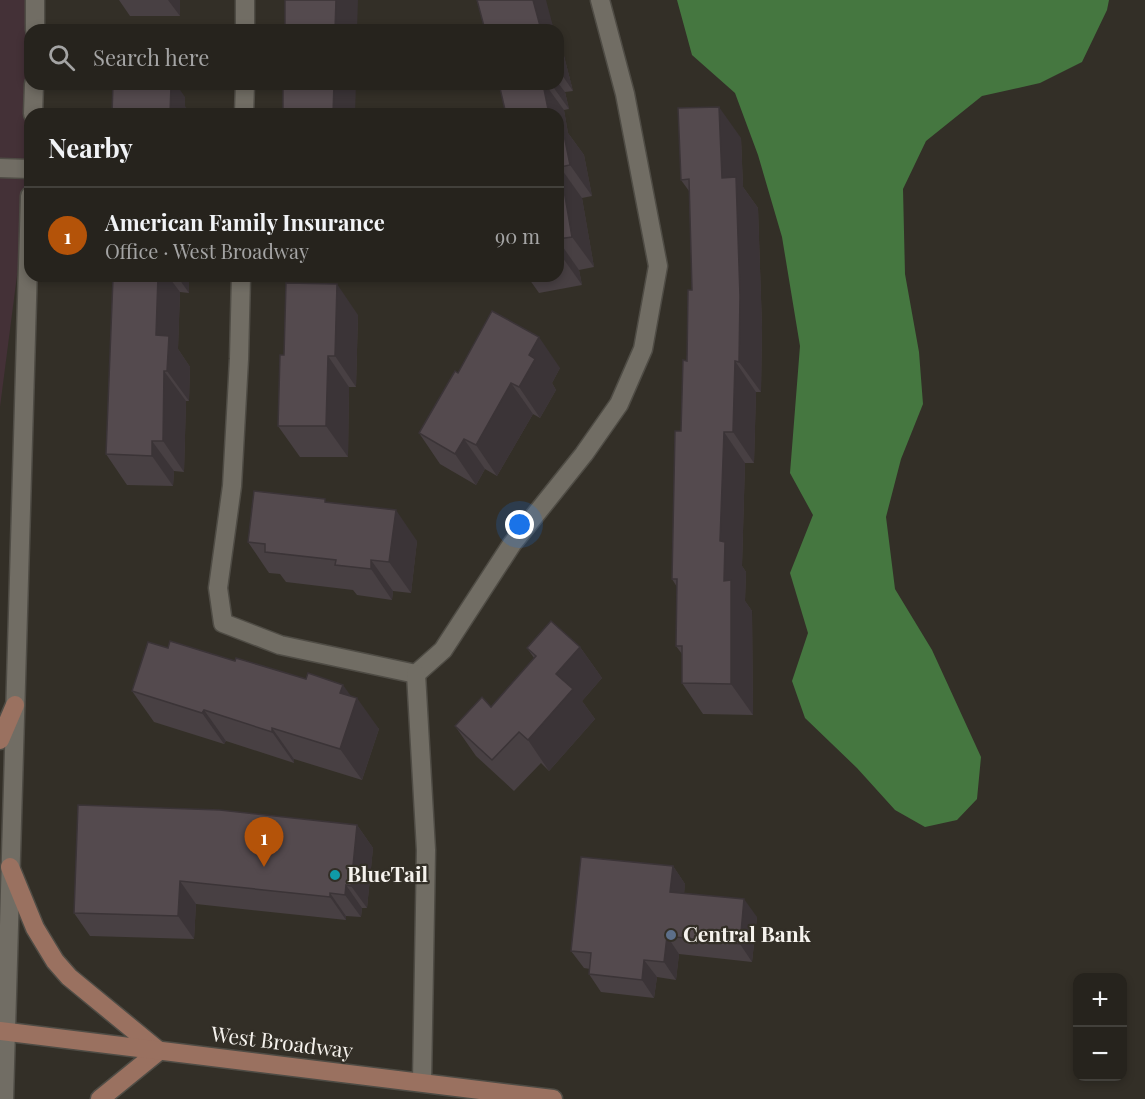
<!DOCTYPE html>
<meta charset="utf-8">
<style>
body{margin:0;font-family:"Playfair Display",serif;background:#322f2a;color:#f1f3f6}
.controls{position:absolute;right:18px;bottom:18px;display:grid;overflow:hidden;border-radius:12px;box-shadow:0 3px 9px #0003}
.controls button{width:54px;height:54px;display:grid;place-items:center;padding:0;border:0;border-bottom:2px solid #42403b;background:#26231d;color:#f1f3f6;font:30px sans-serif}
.you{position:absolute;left:520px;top:525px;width:21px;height:21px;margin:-15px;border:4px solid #fff;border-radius:50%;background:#1a73e8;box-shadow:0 0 0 9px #1a73e833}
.badge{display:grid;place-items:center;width:39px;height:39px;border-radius:50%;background:#b45309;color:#fff;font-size:20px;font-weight:700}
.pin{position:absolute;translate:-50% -50px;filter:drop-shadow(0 2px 3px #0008)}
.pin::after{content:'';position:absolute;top:32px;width:21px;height:18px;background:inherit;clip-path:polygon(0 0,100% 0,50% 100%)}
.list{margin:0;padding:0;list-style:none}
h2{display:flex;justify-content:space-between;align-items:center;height:78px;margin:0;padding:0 24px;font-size:26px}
h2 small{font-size:20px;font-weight:400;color:#a4a4a4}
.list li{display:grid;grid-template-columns:39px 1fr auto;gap:18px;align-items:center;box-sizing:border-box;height:96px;padding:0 24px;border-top:2px solid #42403b}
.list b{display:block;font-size:22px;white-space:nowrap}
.list p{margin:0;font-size:20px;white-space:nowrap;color:#a4a4a4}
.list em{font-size:20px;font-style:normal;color:#a4a4a4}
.icon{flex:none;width:33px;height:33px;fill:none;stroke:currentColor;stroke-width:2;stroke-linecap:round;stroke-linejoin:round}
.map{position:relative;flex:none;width:1145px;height:1099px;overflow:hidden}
.search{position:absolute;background:#26231d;box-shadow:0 3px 9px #0003;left:24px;top:24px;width:540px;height:66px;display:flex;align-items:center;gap:15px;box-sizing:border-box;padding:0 21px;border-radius:18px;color:#a4a4a4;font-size:22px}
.panel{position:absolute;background:#26231d;box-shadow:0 3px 9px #0003;left:24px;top:108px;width:540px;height:174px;border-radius:18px}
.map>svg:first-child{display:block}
.commercial{fill:#443137}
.forest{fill:#457740}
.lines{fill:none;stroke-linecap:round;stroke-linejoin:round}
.service-casing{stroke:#4f4c45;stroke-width:21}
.tertiary-casing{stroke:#4f4c45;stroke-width:21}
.secondary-casing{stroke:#4f4c45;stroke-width:21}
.service{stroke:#716d64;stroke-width:18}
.tertiary{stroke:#716d64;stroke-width:18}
.secondary{stroke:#9a7160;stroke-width:18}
.wall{fill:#484043}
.shaded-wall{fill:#3b3437}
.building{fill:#544a4e;stroke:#3b3437;stroke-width:1.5}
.culture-dot{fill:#0f9aa8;stroke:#332f27;stroke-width:2}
.service-dot{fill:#5c6f8a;stroke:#332f27;stroke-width:2}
.labels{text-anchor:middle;stroke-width:4.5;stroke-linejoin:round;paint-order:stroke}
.poi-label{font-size:21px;font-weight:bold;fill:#f5f2ed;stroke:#332f27;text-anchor:start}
.street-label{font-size:21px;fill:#f5f2ed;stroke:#332f27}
</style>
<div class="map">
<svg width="1145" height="1099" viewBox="0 0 1145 1099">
<rect width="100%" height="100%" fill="#332f27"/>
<!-- commercial -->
<path class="commercial" d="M0,0H35L30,30V175L0,407Z"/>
<!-- forest -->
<path class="forest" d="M677,0H1109L1107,10L1082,62L1040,83L982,96L926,141L903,189L905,274L919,352L923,404L901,459L886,517L895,589L932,650L981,757L977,799L957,820L925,827L895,810L857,768L805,718L792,681L808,633L790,573L813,515L790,473L800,346L782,237L758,155L735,93L692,55Z"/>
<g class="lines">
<defs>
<g id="service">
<path d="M245,0V30"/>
<path d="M244,114L245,84"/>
<path d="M0,168L30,169"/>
<path d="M241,276L239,359L232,486L218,588L223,623L280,645L416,674"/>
<path d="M416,674L443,650L512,544L584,454L619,404L643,349L658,266L625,94L600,0"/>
<path d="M416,674L426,850L422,1082"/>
</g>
<g id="tertiary">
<path d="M35,30V0"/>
<path d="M33,114L34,84"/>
<path d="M4,1099L30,196"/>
</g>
<g id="secondary">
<path d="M0,740L15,705"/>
<path d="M10,867L35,928L55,961L69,977L159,1051L100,1099"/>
<path d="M0,1031L553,1099"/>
</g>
</defs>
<!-- service casing -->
<use href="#service" class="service-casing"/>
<!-- tertiary casing -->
<use href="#tertiary" class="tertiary-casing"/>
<!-- secondary casing -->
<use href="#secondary" class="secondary-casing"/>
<!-- service -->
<use href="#service" class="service"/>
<!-- tertiary -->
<use href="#tertiary" class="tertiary"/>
<!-- secondary -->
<use href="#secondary" class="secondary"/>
</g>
<!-- wall -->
<g class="wall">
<path d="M119,0H180V16H130Z"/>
<path d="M558,44L559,49L564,56L573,91L565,92L569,109L564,110L568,133L584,155L592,196L582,198L594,267L579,270L582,285L539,293L527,276H558V114L499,84H558Z"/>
<path d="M741,138L743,187L758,208L762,327L761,392H756L754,463H745L742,566L746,572L745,601L752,611L753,715L703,714L682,683V654L676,646L677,587L672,579L681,431L692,290L689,191L681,180Z"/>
<path d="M110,276H189V293L180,292L178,349L190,367L189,401H186L184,472L174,471L173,486L127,485L106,454L113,282L110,278Z"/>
<path d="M358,315L356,387H349L348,457H300L278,426L284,355Z"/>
<path d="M560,368L552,383L556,390L540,418L533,414L497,476L485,469L476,485L440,464L419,433L458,373Z"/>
<path d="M328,503L417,541L411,593L393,591L392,600L357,595L353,590L286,582L280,574L269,573L248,542Z"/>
<path d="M580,647L602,678L582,701L595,719L549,771L541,763L514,791L476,756L455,726L491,707L534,658L527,648Z"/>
<path d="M168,648L235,661L351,696L379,729L362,780L294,759V763L226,741L224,744L154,722L132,691Z"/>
<path d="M357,825L373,848L367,908H362L361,917L346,916V920L196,904L194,939L90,936L74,913Z"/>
<path d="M673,866L685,884L684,893L757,917L752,962L679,954L676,980L657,977L654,998L601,992L589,974L590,969L584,968L571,951Z"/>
</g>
<!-- shaded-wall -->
<g class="shaded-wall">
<path d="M168,0H180V16Z"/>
<path d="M336,0H358L357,30H335Z"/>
<path d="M533,0H546L554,30H543L540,26Z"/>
<path d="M558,44L559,49L564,56L573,91L558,69Z"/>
<path d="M558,83L565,92L569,109L551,84H558Z"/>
<path d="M163,84H176L185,97V106L191,114H170Z"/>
<path d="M334,84H356L355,114H333Z"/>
<path d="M543,84H545L564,110L568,133L584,155L592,196L570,165L558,136V114H549Z"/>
<path d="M719,107L741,138L743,187L758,208L762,327L761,392L739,362L722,178Z"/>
<path d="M560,167L582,198L594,267L572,237Z"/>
<path d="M558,240L579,270L582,285L560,254Z"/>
<path d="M158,276H168L180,292L178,349L190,367L189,401L167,371L156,335Z"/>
<path d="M177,276H189V293Z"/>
<path d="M337,284L358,315L356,387L335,356Z"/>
<path d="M539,337L560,368L552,383L556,390L540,418L519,387L529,355Z"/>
<path d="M328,356L349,387L348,457L326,426Z"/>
<path d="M735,361L756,392L754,463L733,432Z"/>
<path d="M164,371L186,401L184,472L163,441Z"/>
<path d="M511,383L533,414L497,476L476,445Z"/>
<path d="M724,432L745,463L742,566L746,572L745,601L752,611L753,715L731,684L720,541Z"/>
<path d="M464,439L485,469L476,485L455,454Z"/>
<path d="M152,441L174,471L173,486L152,456Z"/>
<path d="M396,510L417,541L411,593L389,562Z"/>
<path d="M371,560L393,591L392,600L371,569Z"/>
<path d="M580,647L602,678L582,701L595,719L549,771L528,740L556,674Z"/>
<path d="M343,685L356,703L357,698L379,729L362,780L340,749V693Z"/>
<path d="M204,710L226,741L224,744L202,713Z"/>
<path d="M272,728L294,759V763L272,732Z"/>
<path d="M357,825L373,848L367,908L351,886Z"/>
<path d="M673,866L685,884L683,909L670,892Z"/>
<path d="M180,881L196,904L194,939L178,916Z"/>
<path d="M346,885L362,908L361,917L345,895Z"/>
<path d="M330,893L346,916V920L330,897Z"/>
<path d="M744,899L757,917L752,962L740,944Z"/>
<path d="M667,936L679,954L676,980L664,962Z"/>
<path d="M644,960L657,977L654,998L642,980Z"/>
</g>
<!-- building -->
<g class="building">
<path d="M285,0H336L335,30H285Z"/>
<path d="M477,0H533L540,26L542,25L544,30H485Z"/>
<path d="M113,84H163V86H171L170,114H112Z"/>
<path d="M283,84H334L333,114H283Z"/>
<path d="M499,84H543L549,114H506Z"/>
<path d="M719,107L722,178L736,177L740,296L739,362L735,361L733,432H724L720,541L725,542L724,581L731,580V684L682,683V646H676L677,579H672L675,431H681L683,360L687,361L688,290H692L689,179L681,180L678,108Z"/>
<path d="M562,125L570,165L560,167L572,237L558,239V126Z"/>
<path d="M110,276H158L156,335L169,336L167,371H164L163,441H152V456L106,454L113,278H110Z"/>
<path d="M286,283L337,284L335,356H328L326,426H278L280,355H284Z"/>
<path d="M492,311L539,337L529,355L535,359L519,387L511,383L476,445L464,439L455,454L419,433L455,371L458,373Z"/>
<path d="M254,491L325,499V502L396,510L389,562L371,560V569L335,565L336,560L265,552V544L248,542Z"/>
<path d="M551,621L580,647L556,674L573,689L528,740L519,732L492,760L455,726L482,697L491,707L536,656L527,648Z"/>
<path d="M170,641L235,661L236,658L306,679L308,673L343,685L340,693L357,698L340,749L272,728V732L204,710L202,713L132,691L148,642L168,648Z"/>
<path d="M78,805L220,810L357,825L351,886L346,885L345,895L330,893V897L180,881L178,916L74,913Z"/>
<path d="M581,857L673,866L670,892L744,899L740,944L667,936L664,962L644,960L642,980L589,974L591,953L571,951Z"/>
</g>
<!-- markers -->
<circle class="culture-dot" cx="335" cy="875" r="6"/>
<circle class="service-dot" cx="671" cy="935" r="6"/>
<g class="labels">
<!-- poi labels -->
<g class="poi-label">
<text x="347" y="882">BlueTail</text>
<text x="683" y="942">Central Bank</text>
</g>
<!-- street labels -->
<g class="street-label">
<text transform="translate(282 1043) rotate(7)" y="7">West Broadway</text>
</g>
</g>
</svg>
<div class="controls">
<button>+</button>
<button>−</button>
</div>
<div class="you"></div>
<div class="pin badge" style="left:264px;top:867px">1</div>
<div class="search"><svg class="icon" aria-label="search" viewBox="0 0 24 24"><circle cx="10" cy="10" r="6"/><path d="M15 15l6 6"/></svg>Search here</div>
<section class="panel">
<h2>Nearby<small></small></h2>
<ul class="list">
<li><span class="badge">1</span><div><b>American Family Insurance</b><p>Office · West Broadway</p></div><em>90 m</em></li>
</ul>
</section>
</div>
